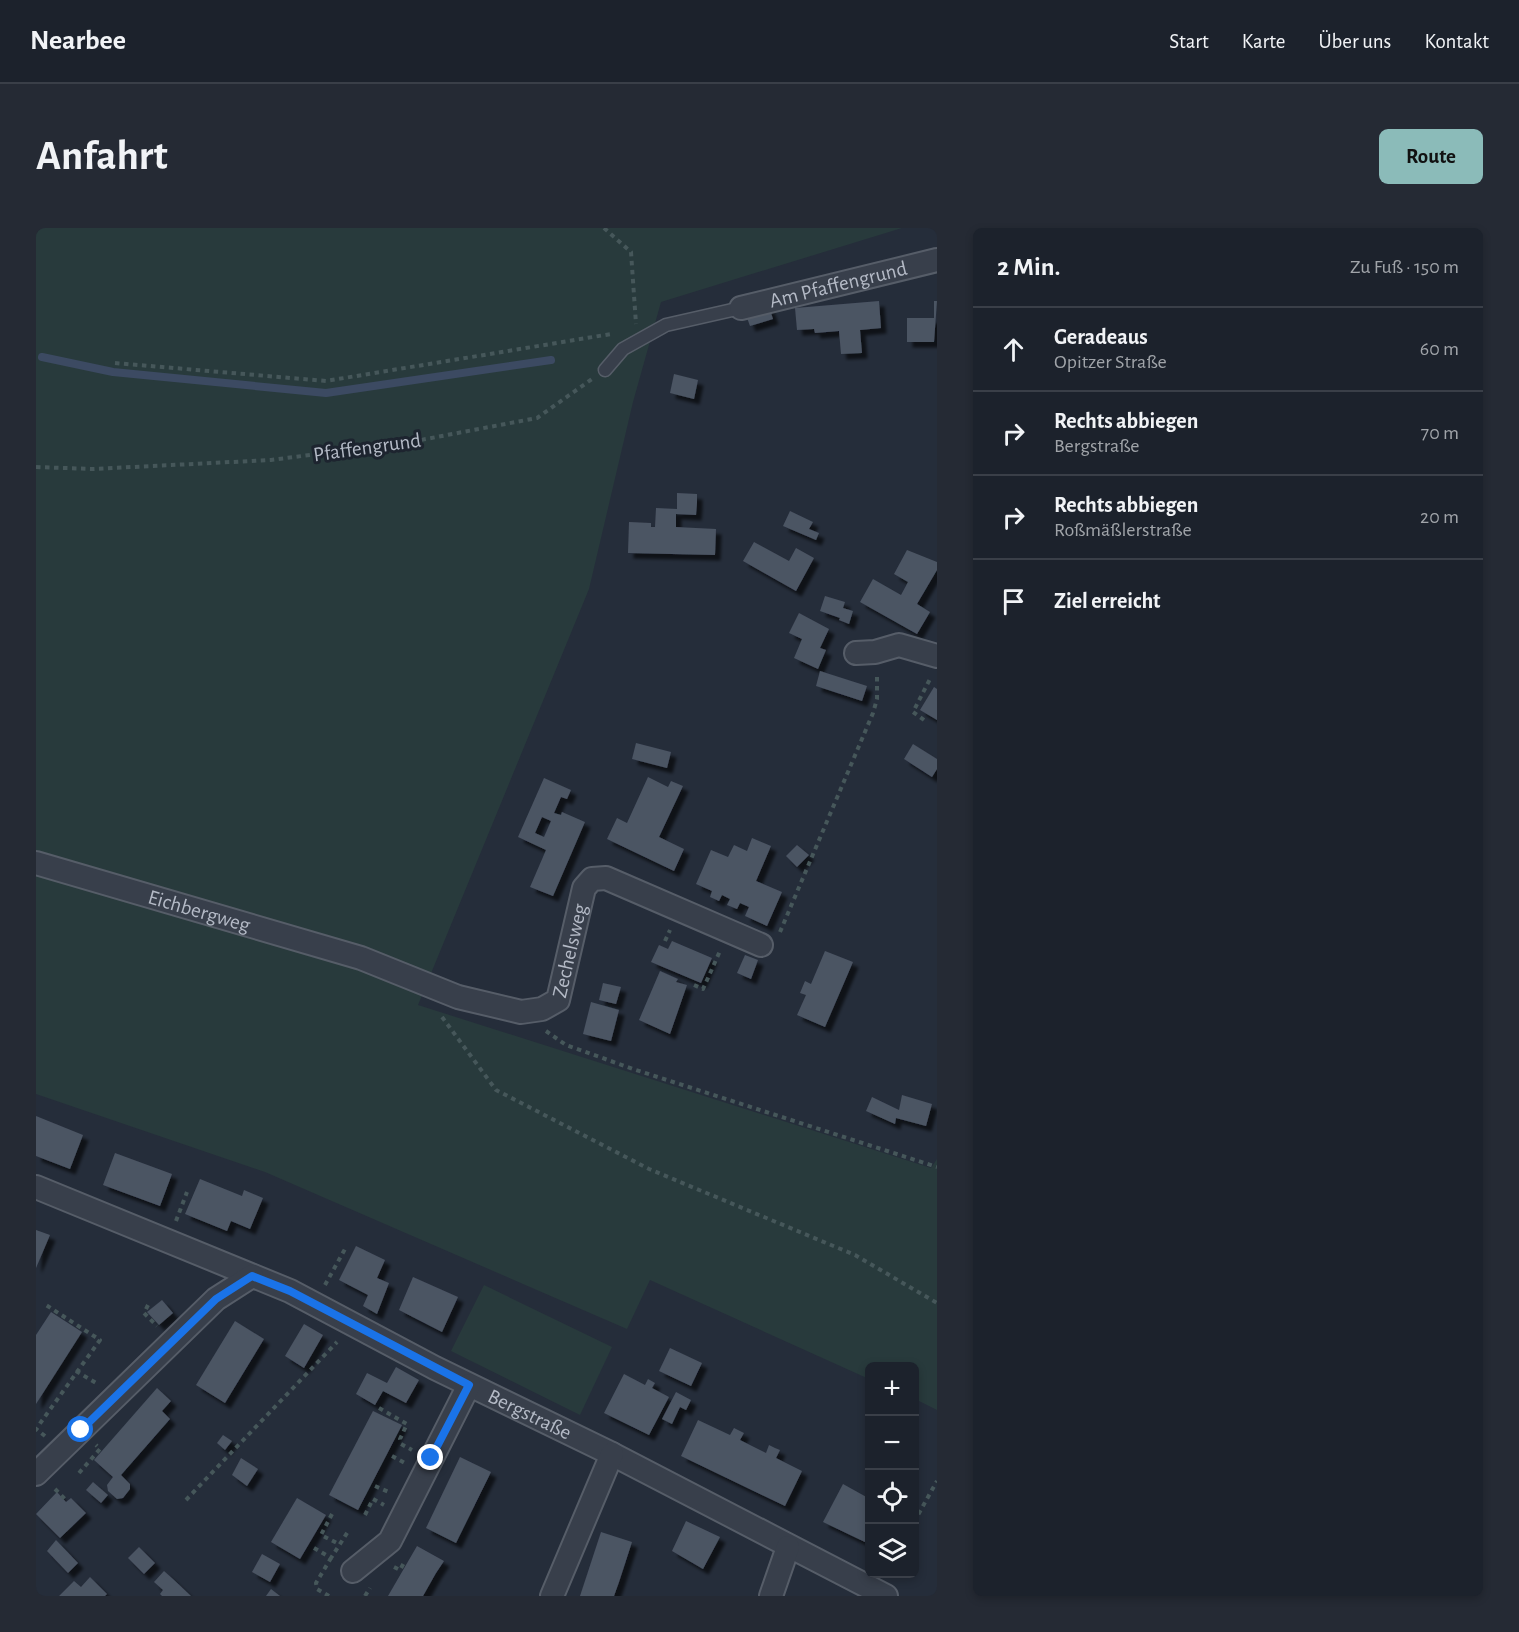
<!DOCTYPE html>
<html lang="de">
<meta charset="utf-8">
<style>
body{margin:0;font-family:"Alegreya Sans",sans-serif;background:#252a34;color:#f1f3f6}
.controls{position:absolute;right:18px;bottom:18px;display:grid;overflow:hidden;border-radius:9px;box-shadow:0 3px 9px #0003}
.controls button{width:54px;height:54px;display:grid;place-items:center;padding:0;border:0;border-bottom:2px solid #3a3f48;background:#1c222c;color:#f1f3f6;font:30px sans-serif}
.stop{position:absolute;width:18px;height:18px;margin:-14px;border:4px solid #1a73e8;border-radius:50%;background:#fff}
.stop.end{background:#1a73e8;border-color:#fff;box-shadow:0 2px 6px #0008}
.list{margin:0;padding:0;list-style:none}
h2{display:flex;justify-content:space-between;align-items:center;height:78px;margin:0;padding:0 24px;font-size:26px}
h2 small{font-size:20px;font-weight:400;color:#a0a4a9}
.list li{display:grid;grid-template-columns:39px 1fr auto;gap:18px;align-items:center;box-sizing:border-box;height:84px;padding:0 24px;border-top:2px solid #3a3f48}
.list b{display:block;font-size:22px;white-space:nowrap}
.list p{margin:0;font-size:20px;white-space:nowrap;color:#a0a4a9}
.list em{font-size:20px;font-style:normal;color:#a0a4a9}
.icon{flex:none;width:33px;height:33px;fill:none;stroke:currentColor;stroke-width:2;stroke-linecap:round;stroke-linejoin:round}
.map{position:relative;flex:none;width:901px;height:1368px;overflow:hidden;border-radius:9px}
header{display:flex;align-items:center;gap:36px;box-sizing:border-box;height:84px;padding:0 30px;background:#1c222c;border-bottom:2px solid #3a3f48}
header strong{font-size:28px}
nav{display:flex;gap:33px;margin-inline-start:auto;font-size:21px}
.intro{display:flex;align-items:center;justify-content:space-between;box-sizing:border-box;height:144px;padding:0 36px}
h1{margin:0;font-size:42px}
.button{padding:15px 27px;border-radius:9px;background:#8bbbb9;color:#111;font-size:21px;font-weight:700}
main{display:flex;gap:36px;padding:0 36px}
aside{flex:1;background:#1c222c;border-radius:9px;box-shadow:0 3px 9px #0003}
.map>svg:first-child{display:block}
.green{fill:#283a3c}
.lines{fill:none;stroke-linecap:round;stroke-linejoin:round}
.stream{stroke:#3c4a62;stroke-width:8}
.building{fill:#4b5463;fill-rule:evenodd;filter:url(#shadow)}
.lane-casing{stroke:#565d68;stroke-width:15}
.street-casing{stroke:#565d68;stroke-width:26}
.path{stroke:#46575a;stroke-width:4;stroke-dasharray:4.5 4.5;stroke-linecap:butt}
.lane{stroke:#383f4b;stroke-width:12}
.street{stroke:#383f4b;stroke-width:22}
.route{stroke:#1a73e8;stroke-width:8}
.labels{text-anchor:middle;stroke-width:6;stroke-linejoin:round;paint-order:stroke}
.street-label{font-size:21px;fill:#b4bac6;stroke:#1d242f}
</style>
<header>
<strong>Nearbee</strong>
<nav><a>Start</a><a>Karte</a><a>Über uns</a><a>Kontakt</a></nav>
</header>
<div class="intro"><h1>Anfahrt</h1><a class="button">Route</a></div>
<main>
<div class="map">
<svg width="901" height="1368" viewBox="0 0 901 1368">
<defs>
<filter id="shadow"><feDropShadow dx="5.5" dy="5.5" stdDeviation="1.5" flood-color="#0009"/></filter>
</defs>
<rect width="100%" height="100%" fill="#252d3a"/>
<!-- green -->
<g class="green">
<path d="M0,0H866L625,74L597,174L553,361L382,777L895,940L901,931V1182L879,1171L878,1138H834L833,1151L614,1052L591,1101L229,944L0,866Z"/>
<path d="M448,1057L576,1119L544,1187L415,1123Z"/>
</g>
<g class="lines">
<!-- stream -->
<path class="stream" d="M6,129L77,144L290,165L515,132"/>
</g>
<!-- building -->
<g class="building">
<path d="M843,73L845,100L824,102L826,125L805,126L803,103L779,105L778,101L761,102L759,80Z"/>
<path d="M898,73H901L898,114H871V90H898Z"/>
<path d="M733,79L737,91L714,98L710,87Z"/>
<path d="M638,146L662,152L658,171L634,165Z"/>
<path d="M641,265L661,266V275L660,287L640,286V299L680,301L679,327L592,325L593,294L615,295V299H619L620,280L641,281Z"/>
<path d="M754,283L777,294L773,301L783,305L780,312L747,298Z"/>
<path d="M718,314L753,333L760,320L778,330L760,363L707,333Z"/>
<path d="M871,322L901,334V342L881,376L894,384L881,406L824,374L837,351L865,367L872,354L858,346Z"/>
<path d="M789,368L809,374L807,380L817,383L813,396L803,392L804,390L784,383Z"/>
<path d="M763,385L793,401L784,420L790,422L782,441L758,430L766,411L753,405Z"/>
<path d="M784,443L831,458L826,473L780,458Z"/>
<path d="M898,459L901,461V492L884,482Z"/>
<path d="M600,515L635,524L631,540L596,531Z"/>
<path d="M877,516L901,531V541L896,549L868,531Z"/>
<path d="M612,549L632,559L635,553L647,558L623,609L648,621L638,643L571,611L581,590L591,595Z"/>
<path d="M508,550L535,562L531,571L525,569L518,585L525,587L526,584L549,594L517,668L494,659L510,622L482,609ZM506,589L515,593L508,609L499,605Z"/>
<path d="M716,610L735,618L720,653L746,664L731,698L709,688L713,679L704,675L701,681L691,677L694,671L686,667L683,673L674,669L676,663L660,656L675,622L692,629L698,617L711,623Z"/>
<path d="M761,617L773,627L761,639L750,628Z"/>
<path d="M636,713L676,730L665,755L615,734L623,717L632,721Z"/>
<path d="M789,723L817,734L789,799L761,787L770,767L764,765L769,753L775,756Z"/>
<path d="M709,727L722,732L715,751L701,745Z"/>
<path d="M624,743L642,751L640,754L651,757L634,806L603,792Z"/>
<path d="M567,755L585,759L580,776L563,772Z"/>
<path d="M555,774L583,782L575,813L547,806Z"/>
<path d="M866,867L896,876L890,898L860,890L859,896L830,883L836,869L863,882Z"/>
<path d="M0,888L47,907L34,941L0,928Z"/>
<path d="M79,925L136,946L124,978L67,957Z"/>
<path d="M164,951L206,968L208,962L227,970L214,1001L195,993L191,1003L149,986Z"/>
<path d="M0,1002L14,1007L0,1040Z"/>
<path d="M320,1018L349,1032L341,1050L353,1055L341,1086L327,1078L332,1067L303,1052Z"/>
<path d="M377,1049L422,1069L406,1104L363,1082Z"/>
<path d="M126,1072L137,1085L123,1097L111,1084Z"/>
<path d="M15,1084L46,1104L0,1176V1107Z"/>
<path d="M199,1093L228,1111L189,1175L160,1157Z"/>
<path d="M268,1096L287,1107L268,1140L249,1128Z"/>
<path d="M634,1120L666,1135L655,1158L623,1143Z"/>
<path d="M360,1139L383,1152L370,1175L347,1163L339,1177L320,1166L331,1145L351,1155Z"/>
<path d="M588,1146L609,1157L612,1151L619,1155L616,1160L633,1169L613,1207L568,1185Z"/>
<path d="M121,1160L135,1173L126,1183L134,1191L85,1247L94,1256V1261L87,1270L81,1271L72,1263L71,1257L77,1249L58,1232Z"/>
<path d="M640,1164L655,1172L650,1182L644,1179L636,1196L626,1191Z"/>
<path d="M337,1183L366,1197L322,1282L293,1267Z"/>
<path d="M662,1192L694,1207L698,1200L708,1205L704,1212L730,1225L733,1217L739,1220L744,1222L740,1230L766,1243L749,1278L645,1228Z"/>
<path d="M187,1207L196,1213L189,1222L181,1215Z"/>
<path d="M424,1229L455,1244L420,1315L390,1300Z"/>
<path d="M205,1230L222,1241L211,1258L196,1247Z"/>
<path d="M57,1254L72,1267L65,1275L50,1262Z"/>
<path d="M807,1256L834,1271L833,1316L787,1294Z"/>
<path d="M21,1264L30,1274L35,1270L50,1285L24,1310L0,1286Z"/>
<path d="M261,1270L290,1287L264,1331L235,1314Z"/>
<path d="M650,1293L684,1309L667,1341L636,1323Z"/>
<path d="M565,1304L596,1314L583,1354L578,1368H544Z"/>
<path d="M20,1312L42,1335L32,1345L11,1323Z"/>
<path d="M381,1318L408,1333L400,1345L387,1368H352Z"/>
<path d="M103,1319L119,1335L108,1346L92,1330Z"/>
<path d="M226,1326L244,1336L234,1354L216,1344Z"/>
<path d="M128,1343L137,1351L155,1368H126L124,1366L127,1362L118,1354Z"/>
<path d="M54,1349L71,1366L69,1368H23L38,1353L45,1359Z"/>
<path d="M235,1361L244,1368H230Z"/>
</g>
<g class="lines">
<defs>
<path id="lane" d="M569,142L587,121L630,97L705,80"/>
<g id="street">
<path id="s1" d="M705,80L901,32"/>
<path d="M820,425L839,424L863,417L901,428"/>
<path id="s2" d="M0,635L325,730L422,769L485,784L506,781L522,772L548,660L556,651L570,650L725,717"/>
<path id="s3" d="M0,959L254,1063L399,1140L576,1226L850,1368"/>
<path d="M0,1246L180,1071L216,1048"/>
<path d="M317,1343L354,1313L433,1157"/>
<path d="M516,1368L576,1226"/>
<path d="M735,1368L752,1319"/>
</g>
</defs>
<!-- lane casing -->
<use href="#lane" class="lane-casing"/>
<!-- street casing -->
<use href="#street" class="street-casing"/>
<!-- path -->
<g class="path">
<path d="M568,0L595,24L600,96"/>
<path d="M79,135L290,153L575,106"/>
<path d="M0,239L57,241L235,232L374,214L501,190L556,151"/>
<path d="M888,492L877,484L895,449"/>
<path d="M744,704L837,485L841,471V446"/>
<path d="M629,713L634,702"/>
<path d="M658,757L667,761L684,723"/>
<path d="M406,789L460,862L613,941L819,1027L901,1075"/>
<path d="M510,803L530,817L600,842L901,939"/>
<path d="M140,993L151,964"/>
<path d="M289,1057L309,1021"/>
<path d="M112,1077L108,1085L121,1098"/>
<path d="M40,1143L60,1155"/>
<path d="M343,1180L371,1196L364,1211L365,1216L376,1222"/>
<path d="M9,1208L0,1201L64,1112L10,1077"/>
<path d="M356,1228L369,1235"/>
<path d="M43,1245L64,1221L60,1217"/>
<path d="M339,1258L355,1265"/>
<path d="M19,1261L31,1273"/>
<path d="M150,1272L301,1114"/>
<path d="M296,1286L285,1307L303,1316"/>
<path d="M329,1287L337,1271L348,1277"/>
<path d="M878,1294L901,1253"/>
<path d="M278,1320L295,1330L313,1302"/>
<path d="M358,1339L364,1342L369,1333"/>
<path d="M293,1368L281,1361L280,1355L295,1330"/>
<path d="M329,1368L334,1360"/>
</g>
<!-- lane -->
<use href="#lane" class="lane"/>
<!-- street -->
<use href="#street" class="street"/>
</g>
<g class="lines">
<!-- route -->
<path class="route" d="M45,1202L180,1071L216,1048L254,1063L433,1157L395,1230"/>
</g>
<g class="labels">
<!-- street labels -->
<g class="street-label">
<text dy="7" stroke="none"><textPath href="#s1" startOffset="100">Am Pfaffengrund</textPath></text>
<text transform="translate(331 219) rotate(-8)" y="7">Pfaffengrund</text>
<text dy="7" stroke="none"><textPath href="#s2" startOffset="170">Eichbergweg</textPath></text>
<text dy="7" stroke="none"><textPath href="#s2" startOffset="598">Zechelsweg</textPath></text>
<text dy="7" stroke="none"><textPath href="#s3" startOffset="544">Bergstraße</textPath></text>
</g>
</g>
</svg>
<div class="controls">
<button>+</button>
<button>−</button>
<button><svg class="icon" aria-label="locate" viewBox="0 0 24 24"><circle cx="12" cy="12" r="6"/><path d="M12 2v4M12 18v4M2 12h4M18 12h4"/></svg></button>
<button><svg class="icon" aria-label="layers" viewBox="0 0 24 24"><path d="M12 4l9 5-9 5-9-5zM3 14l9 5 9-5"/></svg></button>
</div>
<div class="stop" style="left:45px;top:1202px"></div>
<div class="stop end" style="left:395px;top:1230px"></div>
</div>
<aside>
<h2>2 Min.<small>Zu Fuß · 150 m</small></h2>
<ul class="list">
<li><svg class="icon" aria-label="ahead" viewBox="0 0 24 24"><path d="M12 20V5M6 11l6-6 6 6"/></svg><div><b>Geradeaus</b><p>Opitzer Straße</p></div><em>60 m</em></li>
<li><svg class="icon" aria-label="right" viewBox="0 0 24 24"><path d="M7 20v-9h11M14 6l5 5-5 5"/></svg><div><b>Rechts abbiegen</b><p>Bergstraße</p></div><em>70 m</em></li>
<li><svg class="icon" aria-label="right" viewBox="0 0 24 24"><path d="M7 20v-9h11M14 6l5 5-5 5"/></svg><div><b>Rechts abbiegen</b><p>Roßmäßlerstraße</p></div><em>20 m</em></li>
<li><svg class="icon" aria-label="arrive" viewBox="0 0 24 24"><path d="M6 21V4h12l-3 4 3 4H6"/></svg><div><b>Ziel erreicht</b></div></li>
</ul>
</aside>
</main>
